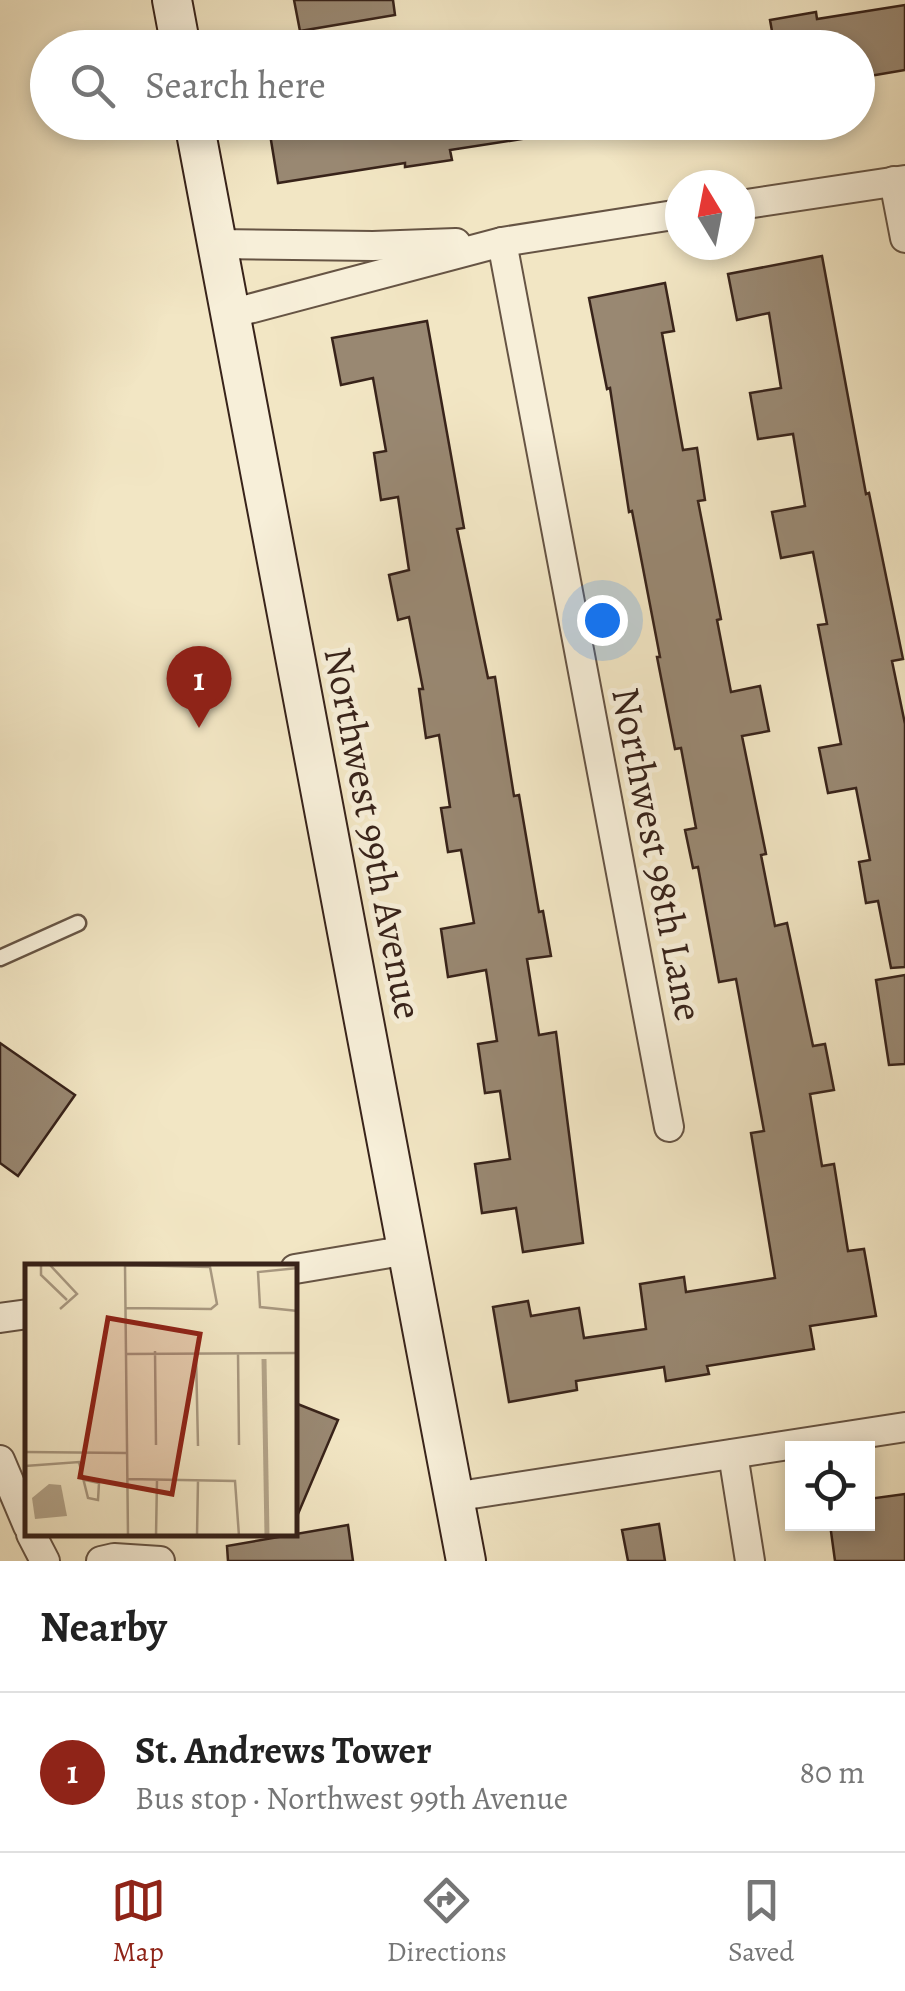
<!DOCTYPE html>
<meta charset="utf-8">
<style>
body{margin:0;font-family:Alegreya,serif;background:#f6f6f6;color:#222}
.controls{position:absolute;right:30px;bottom:30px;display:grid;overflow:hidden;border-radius:0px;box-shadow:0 5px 15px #0003}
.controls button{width:90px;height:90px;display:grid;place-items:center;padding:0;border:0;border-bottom:2px solid #e0e0e0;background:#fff;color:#222;font:50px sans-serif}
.compass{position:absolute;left:665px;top:170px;width:90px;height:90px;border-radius:50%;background:#fff;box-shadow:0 5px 15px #0003;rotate:350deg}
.you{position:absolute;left:602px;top:620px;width:35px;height:35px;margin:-25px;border:8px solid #fff;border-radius:50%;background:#1a73e8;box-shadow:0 0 0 15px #1a73e833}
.badge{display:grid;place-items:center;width:65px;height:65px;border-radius:50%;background:#8f2418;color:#fff;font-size:32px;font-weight:700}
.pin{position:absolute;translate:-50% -82px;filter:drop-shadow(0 2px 5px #0008)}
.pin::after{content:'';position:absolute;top:52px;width:35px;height:30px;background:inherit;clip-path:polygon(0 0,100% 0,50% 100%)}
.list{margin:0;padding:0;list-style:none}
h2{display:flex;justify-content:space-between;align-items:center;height:130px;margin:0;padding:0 40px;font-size:42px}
h2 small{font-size:32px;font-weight:400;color:#767676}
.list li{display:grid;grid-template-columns:65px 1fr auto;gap:30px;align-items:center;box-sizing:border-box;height:160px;padding:0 40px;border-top:2px solid #e0e0e0}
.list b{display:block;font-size:38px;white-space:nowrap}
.list p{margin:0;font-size:32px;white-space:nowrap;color:#767676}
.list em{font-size:32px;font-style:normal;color:#767676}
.icon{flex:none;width:55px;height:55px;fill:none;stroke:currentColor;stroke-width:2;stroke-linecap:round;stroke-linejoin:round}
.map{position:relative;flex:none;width:905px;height:1561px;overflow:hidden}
.search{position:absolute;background:#fff;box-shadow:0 5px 15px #0003;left:30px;right:30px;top:30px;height:110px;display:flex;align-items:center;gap:25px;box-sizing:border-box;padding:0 35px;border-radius:55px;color:#767676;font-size:38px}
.sheet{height:290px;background:#fff}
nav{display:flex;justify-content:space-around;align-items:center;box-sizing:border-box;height:140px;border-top:2px solid #e0e0e0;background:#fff;font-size:28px;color:#767676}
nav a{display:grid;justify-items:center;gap:5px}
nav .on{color:#8f2418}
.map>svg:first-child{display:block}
.building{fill:#998872;stroke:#38231a;stroke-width:2.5}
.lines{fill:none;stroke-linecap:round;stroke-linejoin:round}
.lane-casing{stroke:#665444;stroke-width:19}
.street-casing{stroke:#665444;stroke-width:32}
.secondary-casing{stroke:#38231a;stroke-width:42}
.lane{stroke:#f7efd9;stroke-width:14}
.street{stroke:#f7efd9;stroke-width:28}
.secondary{stroke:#f7efd9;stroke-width:38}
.labels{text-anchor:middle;stroke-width:10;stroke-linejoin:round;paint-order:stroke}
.street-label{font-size:40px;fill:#38231a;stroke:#f7efd9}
.inset-river{fill:none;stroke:#b3a48a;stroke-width:5}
.inset-road{fill:none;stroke:#a89880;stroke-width:2.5}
.view{fill:#8f2418;fill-opacity:0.15;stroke:#8f2418;stroke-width:5}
.inset-edge{fill:none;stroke:#38231a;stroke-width:5}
</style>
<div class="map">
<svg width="905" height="1561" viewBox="0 0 905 1561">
<rect width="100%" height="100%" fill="#f2e6c4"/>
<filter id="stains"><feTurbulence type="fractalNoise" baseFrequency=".002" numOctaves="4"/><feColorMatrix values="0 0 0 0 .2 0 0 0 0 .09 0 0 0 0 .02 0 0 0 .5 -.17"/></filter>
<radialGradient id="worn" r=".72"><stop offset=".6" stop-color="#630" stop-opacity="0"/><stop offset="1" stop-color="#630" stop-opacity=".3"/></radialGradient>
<!-- building -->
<g class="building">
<path d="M294,0H393L395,15L300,31Z"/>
<path d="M905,5V70L858,78V48H775L770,20L816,12L817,19Z"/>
<path d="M268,122H521L522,139L450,150L452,160L405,167V163L278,183Z"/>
<path d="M822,256L866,494L869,493L903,659L892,661L905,724V967L891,968L878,901L866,903L859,862L870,860L856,788L828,793L819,748L841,744L818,625L827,624L813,552L781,558L772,512L805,506L793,434L758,439L750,393L781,388L769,313L737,320L728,274Z"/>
<path d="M665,283L674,331L662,333L683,450L697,448L705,500L698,501L721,619L717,620L731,692L760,686L769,731L742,736L766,854L761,855L775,926L787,923L813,1046L825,1044L834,1090L810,1094L822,1166L834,1164L848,1251L864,1249L876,1316L810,1326L814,1349L707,1366L709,1374L666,1381L664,1367L576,1381L577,1390L509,1402L493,1307L528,1301L531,1316L579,1308L584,1338L646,1329L640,1284L684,1277L686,1292L775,1278L751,1133L764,1131L736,979L719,982L698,867L693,868L685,830L696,828L681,748L675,749L657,657H660L632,511L629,512L610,388L607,389L589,298Z"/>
<path d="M427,321L464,528L457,529L488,678L495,677L514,796L519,795L539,912L543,911L551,956L527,959L539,1035L556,1032L583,1243L523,1252L516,1208L482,1213L475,1164L510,1159L500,1091L485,1093L478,1044L497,1041L486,970L448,977L441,929L474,923L461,850L448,852L441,808L450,807L439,735L426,738L419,689H423L409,617L398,620L389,575L409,570L398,497L381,500L374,453L386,451L373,378L341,385L332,338Z"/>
<path d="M905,975V1064L889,1065L876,980Z"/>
<path d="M0,1043L75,1095L18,1176L0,1163Z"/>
<path d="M295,1403L338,1420L295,1521Z"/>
<path d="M905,1494V1561H835L830,1524H868V1499Z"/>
<path d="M659,1524L665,1561H628L622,1530Z"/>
<path d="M348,1525L353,1561H228L227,1546Z"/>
</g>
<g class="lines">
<defs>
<path id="lane" d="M0,958L78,923"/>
<g id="street">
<path d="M894,181L905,238"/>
<path d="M740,205L905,180"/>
<path d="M502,242L669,1127"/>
<path d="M216,244L373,246L456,243"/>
<path d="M230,314L502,242L680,214"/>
<path d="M295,1269L408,1250"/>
<path d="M0,1318L28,1314"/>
<path d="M733,1454L750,1561"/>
<path d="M0,1460L28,1526"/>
<path d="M453,1497L905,1427"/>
<path d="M31,1534L45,1561"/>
<path d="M101,1561L114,1558L160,1561"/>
</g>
<g id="secondary">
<path d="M172,0L181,48"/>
<path d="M194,122L466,1561"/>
</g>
</defs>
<!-- lane casing -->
<use href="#lane" class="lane-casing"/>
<!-- street casing -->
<use href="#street" class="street-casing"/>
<!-- secondary casing -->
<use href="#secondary" class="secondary-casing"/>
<!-- lane -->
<use href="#lane" class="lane"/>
<!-- street -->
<use href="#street" class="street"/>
<!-- secondary -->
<use href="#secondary" class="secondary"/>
</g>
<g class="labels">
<!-- street labels -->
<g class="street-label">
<text transform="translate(374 833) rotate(79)" y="14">Northwest 99th Avenue</text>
<text transform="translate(658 854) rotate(79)" y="14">Northwest 98th Lane</text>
</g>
</g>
<!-- overview -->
<g transform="translate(25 1264)">
<rect width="272" height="272" fill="#f2e6c4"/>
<path d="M24,220L36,221L42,252L10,255L7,234Z" fill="#b3a48a"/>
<path class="inset-river" d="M239,95L242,272"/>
<path class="inset-road" d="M16,1V11L42,36M25,1L52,30L35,45M100,1L103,272M273,4L233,8L235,43L273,47M100,44L186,45L192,40L185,3L101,1M130,87L131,181M213,89L214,181M101,90L273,89M171,90L173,182M0,188L102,189M0,202L54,198L63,234L73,236L74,219L60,216M102,215L210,217L214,272M131,272L132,216M172,272L173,216"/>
<path class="view" d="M83,54L175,70L147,230L55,213Z"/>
<rect width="272" height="272" class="inset-edge"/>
</g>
<rect width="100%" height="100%" filter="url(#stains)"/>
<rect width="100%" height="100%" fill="url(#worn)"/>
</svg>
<div class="controls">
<button><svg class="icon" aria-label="locate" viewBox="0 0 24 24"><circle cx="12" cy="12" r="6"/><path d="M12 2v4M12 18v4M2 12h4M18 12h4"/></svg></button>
</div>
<svg class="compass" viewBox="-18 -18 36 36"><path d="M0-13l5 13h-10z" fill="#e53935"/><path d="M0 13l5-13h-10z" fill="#767676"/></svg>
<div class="you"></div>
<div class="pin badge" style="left:199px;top:728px">1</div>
<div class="search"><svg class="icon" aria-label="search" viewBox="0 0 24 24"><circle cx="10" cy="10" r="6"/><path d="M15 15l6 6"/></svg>Search here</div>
</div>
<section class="sheet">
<h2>Nearby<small></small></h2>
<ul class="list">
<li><span class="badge">1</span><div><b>St. Andrews Tower</b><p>Bus stop · Northwest 99th Avenue</p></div><em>80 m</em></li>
</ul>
</section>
<nav>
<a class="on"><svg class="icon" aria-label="map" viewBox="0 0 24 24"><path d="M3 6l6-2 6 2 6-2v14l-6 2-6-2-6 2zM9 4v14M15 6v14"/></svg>Map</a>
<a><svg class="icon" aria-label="directions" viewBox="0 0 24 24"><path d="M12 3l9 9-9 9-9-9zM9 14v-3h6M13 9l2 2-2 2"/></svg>Directions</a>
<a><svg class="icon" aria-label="saved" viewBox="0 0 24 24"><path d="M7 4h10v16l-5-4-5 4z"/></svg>Saved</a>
</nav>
